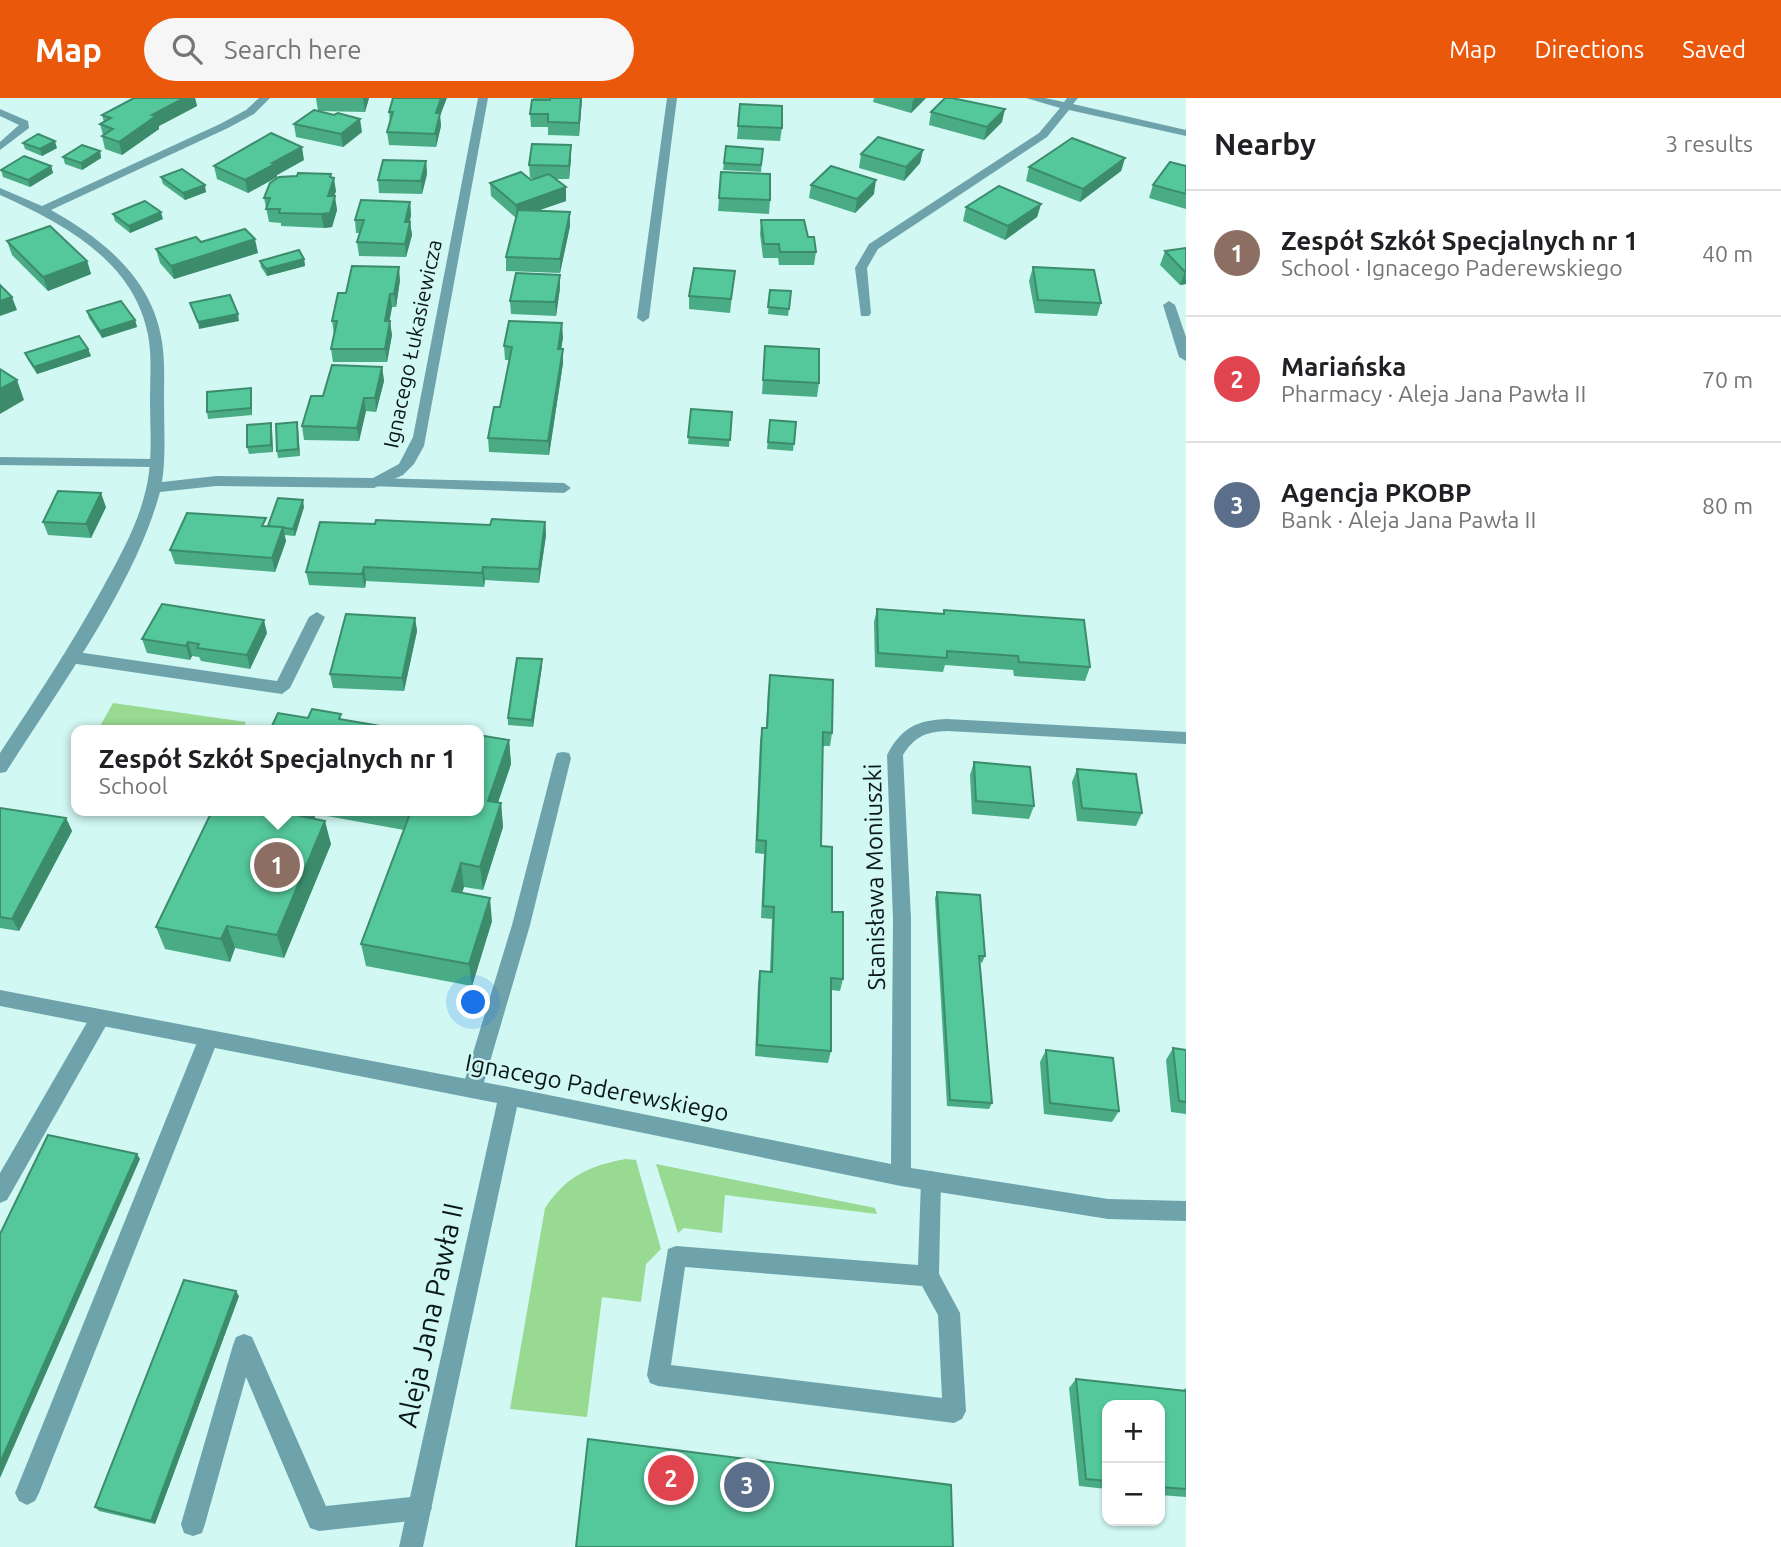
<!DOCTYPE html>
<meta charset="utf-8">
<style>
body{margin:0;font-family:Ubuntu,sans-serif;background:#f6f6f6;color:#202124}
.controls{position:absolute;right:21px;bottom:21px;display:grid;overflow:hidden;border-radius:14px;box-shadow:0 2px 5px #0004}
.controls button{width:63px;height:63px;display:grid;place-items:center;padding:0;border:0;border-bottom:2px solid #e0e0e0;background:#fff;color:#202124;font:35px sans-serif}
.you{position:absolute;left:474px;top:905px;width:24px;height:24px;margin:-18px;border:5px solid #fff;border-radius:50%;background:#1a73e8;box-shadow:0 0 0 10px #1a73e833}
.badge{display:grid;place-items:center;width:46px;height:46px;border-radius:50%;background:#ea580c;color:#fff;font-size:23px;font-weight:700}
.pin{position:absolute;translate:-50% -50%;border:4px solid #fff;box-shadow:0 2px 7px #0006}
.popup{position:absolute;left:71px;top:627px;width:413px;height:91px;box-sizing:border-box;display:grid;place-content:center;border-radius:14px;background:#fff;filter:drop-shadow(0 2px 5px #0005);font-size:23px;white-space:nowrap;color:#757577}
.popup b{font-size:26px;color:#202124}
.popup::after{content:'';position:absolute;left:50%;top:100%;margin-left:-14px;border:14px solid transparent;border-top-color:#fff}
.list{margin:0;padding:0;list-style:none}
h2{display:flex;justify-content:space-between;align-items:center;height:91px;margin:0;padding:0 28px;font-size:30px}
h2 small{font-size:23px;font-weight:400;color:#757577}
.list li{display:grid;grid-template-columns:46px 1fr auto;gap:21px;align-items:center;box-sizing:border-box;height:126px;padding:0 28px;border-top:2px solid #e0e0e0}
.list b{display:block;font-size:26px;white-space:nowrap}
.list p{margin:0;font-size:23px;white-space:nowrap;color:#757577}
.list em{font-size:23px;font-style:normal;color:#757577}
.icon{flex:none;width:38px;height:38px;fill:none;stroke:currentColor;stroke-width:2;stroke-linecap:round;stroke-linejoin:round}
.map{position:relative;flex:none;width:1186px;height:1449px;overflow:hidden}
header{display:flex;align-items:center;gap:42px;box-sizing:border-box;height:98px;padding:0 35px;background:#ea580c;color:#fff}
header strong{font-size:33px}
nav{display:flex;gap:38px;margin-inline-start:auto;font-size:24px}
.search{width:490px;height:63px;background:#f6f6f6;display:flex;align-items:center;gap:18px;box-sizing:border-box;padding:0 24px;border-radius:38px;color:#757577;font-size:26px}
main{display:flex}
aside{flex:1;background:#fff}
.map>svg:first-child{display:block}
.green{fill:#98da91}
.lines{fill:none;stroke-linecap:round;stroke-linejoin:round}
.service{fill:#6fa3ac;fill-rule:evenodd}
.minor{fill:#6fa3ac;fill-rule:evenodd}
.wall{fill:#49ac85}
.shaded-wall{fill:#3c8c6c}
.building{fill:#55c89b;stroke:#3c8c6c;stroke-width:2}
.labels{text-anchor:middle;stroke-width:5;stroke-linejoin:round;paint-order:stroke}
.far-street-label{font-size:21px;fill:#0a1817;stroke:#d1f8f3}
.street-label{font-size:24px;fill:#0a1817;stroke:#d1f8f3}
.near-street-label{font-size:28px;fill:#0a1817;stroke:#d1f8f3}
</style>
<header>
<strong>Map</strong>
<div class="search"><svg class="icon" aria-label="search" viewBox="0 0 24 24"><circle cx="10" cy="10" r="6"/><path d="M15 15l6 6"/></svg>Search here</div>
<nav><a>Map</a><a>Directions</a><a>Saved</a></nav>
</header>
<main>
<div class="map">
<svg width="1186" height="1449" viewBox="0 0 1186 1449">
<rect width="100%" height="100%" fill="#d1f8f3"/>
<!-- green -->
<g class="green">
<path d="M113,605L246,624L242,632H98Z"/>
<path d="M626,1061L636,1062L661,1151L646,1166L641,1204L602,1199L587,1319L510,1311L545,1110C567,1078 588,1068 626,1061Z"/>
<path d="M656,1066L875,1110L877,1116L725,1097L722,1135L684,1130L678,1135Z"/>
</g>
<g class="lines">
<!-- service -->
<g class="service">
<path d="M0,11L28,23L29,30L0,52V44L19,27L0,18Z"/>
<path d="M1169,203L1175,207L1186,239V263L1179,259L1163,207Z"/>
<path d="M0,359L155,361L162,365L155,369L0,367Z"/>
<path d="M374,380L564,385L571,390L564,395L369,388L367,385Z"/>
<path d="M317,514L325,519L290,590L282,596L70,565L62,559L70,553L277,583L309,519Z"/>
<path d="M563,654L569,655L571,660L530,827L482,991L479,997L472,1000L465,997L462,991L512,827L555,660L557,655Z"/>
<path d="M100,912L107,914L110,920L107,926L7,1102L0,1105V1075L93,914Z"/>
<path d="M208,933L215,936L218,942L39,1395L35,1403L27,1407L19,1403L15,1395L198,942L201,936Z"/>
<path d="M931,1073L938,1076L941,1083L939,1176L960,1215L966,1313L962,1321L954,1325L658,1288L650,1285L647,1277L668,1151L676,1148L918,1167L921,1083L924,1076ZM685,1169L922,1188L938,1217L942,1300L671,1267Z"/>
<path d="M244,1236L252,1239L326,1408L420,1398L428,1402L432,1410L428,1418L420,1422L319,1433L310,1430L246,1279L205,1426L202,1435L193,1438L184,1435L181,1426L233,1247L236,1239Z"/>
</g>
<!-- minor -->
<g class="minor">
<path d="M259,0H270L254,16L228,30L51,112C103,141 153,181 162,244C165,263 164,283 164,303C164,330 166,358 162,384L216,378L373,380L399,366L413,339L478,0H488L424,348L414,366L403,377L374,390L216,388L160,394C135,487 58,592 6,674L0,675V655C35,602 70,549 101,493C119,460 138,427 146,391C153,362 150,331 150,301C150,280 152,258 148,237C134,163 63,125 0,97V90L42,108L220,26L246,12Z"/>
<path d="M667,0H677L649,220L643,224L637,220Z"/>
<path d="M1026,0H1045L1064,4L1067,0H1078L1073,6L1186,32V38L1069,12L1047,39L878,151L867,170L871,215L869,218H861L855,170L869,146L1039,35L1060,10Z"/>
<path d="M947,621L1186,634V646L947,633C926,634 915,638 903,657L911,821V1070L1108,1101L1186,1103V1123L1108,1121L901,1088L517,1009L423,1449H399L497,1005L0,908V892L509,989L891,1066L893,821L887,657C901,630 917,622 947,621Z"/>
</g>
</g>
<!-- wall -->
<g class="wall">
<path d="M134,0H195L197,8L159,28V31L122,57L105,51L102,38L103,37L100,26L104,24L102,17Z"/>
<path d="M316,0H369L365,14L318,13Z"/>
<path d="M533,0H582L579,38L548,37V29H531L530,16Z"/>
<path d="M874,0H926L911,15L873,4Z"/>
<path d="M740,6L782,30L780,43L737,41Z"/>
<path d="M389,14L440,18L441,28L436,49L389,47L387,34L390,26Z"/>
<path d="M931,14L1002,24L984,42L929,27Z"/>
<path d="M294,26L362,34L343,49L296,39Z"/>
<path d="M23,45L57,50L42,58L25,51Z"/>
<path d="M726,48L763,51L761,74L723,72Z"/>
<path d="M923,52L920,65L904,83L859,70L861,56Z"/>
<path d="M100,53L101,60L82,72L65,66L63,59Z"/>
<path d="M571,60L569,81H555L566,89V103L536,113L570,128L560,175L506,173V159L516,120L491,98L490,85L531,82L537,81L530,80L529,67Z"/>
<path d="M1125,60L1121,73L1080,104L1026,83L1029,69Z"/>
<path d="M304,62L277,77V79L248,95L217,81L214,68Z"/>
<path d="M426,63L427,76L422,96L379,95L378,82Z"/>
<path d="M51,68L53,75L30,89L3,79L1,72Z"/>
<path d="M1186,68V111L1149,100L1153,87Z"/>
<path d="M721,74L770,102L769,116L718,113Z"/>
<path d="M161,79L206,94L185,102L163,86Z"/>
<path d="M331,80L336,93L334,98L337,112L332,129L324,130L281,128V125L269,124L264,100Z"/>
<path d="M811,87L874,96L855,115L809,100Z"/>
<path d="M410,104L411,117L410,124L412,137L406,159L359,158L357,144L360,135H356L355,122Z"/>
<path d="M1041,106L1037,119L1005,142L963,123L966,109Z"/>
<path d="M113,116L163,121L130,135L115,123Z"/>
<path d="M761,122L816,154L814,167H779L778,160H763L760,136Z"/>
<path d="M7,143L87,163L91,176L48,193L12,157Z"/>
<path d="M201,144L258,155L174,181L160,165L156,151Z"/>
<path d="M1186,150V186L1180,187L1160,167L1165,153Z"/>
<path d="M304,161L305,168L267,178L261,169L260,163Z"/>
<path d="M1033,169L1101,205L1097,218L1035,215L1029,183Z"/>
<path d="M735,173L730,215L689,211V198Z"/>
<path d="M560,177V190L556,218L511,216L510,203Z"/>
<path d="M400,182L396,209H392L389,223L392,237L387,264H333L331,251L334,236L332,223L346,195Z"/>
<path d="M770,192L791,193L788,218L768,216Z"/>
<path d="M87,213L135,222L137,229L102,240L89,220Z"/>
<path d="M563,239L561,251H563V265L549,357L489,354L488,340L500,309L509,262H505L504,248Z"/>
<path d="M765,248L819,285L817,299L762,296Z"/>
<path d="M88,251L91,258L37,276L28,262L25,255Z"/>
<path d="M382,269L384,283L376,314L366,313L359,343L304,342L302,328L323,298Z"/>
<path d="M251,290L252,297V317L208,321L207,314Z"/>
<path d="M691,311L732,314L729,349L688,346Z"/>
<path d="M770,322L796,324L793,353L767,351Z"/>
<path d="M298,331L300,358L278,360L277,353Z"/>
<path d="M272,332L273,354L249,356L247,349Z"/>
<path d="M106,409L91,440L48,437L43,424Z"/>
<path d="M304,409L295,438L284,437L286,443L275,474L175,466L170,452L267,428Z"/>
<path d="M545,424L546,437L539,485L485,482L484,489L366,483L365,490L309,487L306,474L375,426L490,427Z"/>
<path d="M877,511L943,516L944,512L1090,569L1085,583L1014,578L1013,572L945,567L943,574L875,569L874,524Z"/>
<path d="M415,520L417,533L404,593L333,590L330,576Z"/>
<path d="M267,535L250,571L201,563L199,559L192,558L190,562L147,555L142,541Z"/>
<path d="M542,561V568L533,629L508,627V620Z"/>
<path d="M770,577L832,635L830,648H823L821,748L843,881L840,893L831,892V953L828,965L755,958L758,885L760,873L770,874L772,821L761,820L764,756L755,755L760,643L762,630H766L768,591Z"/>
<path d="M509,642L511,666L498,705H501L503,729L483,792L464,789L462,795L492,823L472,888L366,868L361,846L404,732L316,716L314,721L331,746L284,860L235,850L230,864L165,851L156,829L212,713H478Z"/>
<path d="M974,664L1034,708L1029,721L972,716L970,677Z"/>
<path d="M1077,671L1142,715L1136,728L1077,723L1072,684Z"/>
<path d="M0,710L66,720L72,733L19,833L0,830Z"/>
<path d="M937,794L985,858L982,865L980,864L992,1005L989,1011L947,1008L935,800Z"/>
<path d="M1173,950L1186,952V1016L1171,1014L1166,962Z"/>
<path d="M1046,952L1119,1013L1112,1024L1044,1016L1040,964Z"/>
<path d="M239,1198L155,1426L99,1413L95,1409Z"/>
<path d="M1076,1281L1183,1292L1186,1290V1399L1160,1397V1307H1107V1391L1079,1388L1069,1290Z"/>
</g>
<!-- shaded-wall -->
<g class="shaded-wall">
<path d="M184,0H195L197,8L159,28V31L122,57L119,44L152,17Z"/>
<path d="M363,0H369L365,14L363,1Z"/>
<path d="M441,0H447L440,18L441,28L436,49V15Z"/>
<path d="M581,0H582L579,38V25Z"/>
<path d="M915,0H926L911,15L913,2Z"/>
<path d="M1005,11L1002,24L984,42L987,29Z"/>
<path d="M360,21L362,34L343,49L341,36Z"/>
<path d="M55,43L57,50L42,58L40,51Z"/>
<path d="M571,47V60L569,81V68Z"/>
<path d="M302,49L304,62L277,77V79L248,95L245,82L272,65Z"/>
<path d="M923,52L920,65L904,83L906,69Z"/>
<path d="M100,53L101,60L82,72L81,65Z"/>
<path d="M1125,60L1121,73L1080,104L1083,91Z"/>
<path d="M426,63L427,76L422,96L421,83Z"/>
<path d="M51,68L53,75L30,89L28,82Z"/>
<path d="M331,76L332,84L334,80L336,93L330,111L328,98Z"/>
<path d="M876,82L874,96L855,115L857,101Z"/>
<path d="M205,87L206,94L185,102L183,95Z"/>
<path d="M566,89V103L517,120L516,107Z"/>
<path d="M335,98L337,112L332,129L324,130L321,116Z"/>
<path d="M410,104L411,117L406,137L405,124Z"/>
<path d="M1041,106L1037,119L1005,142L1008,128Z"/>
<path d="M161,114L163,121L130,135L129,128Z"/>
<path d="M570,114V128L560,175V161Z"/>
<path d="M410,124L412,137L406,159L405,146Z"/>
<path d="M255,141L258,155L174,181L171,168Z"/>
<path d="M304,161L305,168L267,178L266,171Z"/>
<path d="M87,163L91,176L48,193L43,179Z"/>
<path d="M399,169L400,182L396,209L394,196Z"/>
<path d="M1185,174L1186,186L1180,187Z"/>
<path d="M560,177V190L556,218L555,204Z"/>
<path d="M390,196L392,209L387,237L385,223Z"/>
<path d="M12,199L17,212L0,218V203Z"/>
<path d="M238,216L239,223L199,231L198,224Z"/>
<path d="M135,222L137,229L102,240L100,233Z"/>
<path d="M390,223L392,237L387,264L385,251Z"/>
<path d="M562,225L563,239L559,265L558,251Z"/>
<path d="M88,251L91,258L37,276L34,269Z"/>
<path d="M563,251V265L549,357L548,343Z"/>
<path d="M382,269L384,283L376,314L375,300Z"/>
<path d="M17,282L24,302L0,316V291Z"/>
<path d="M251,290L252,297V317L251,310Z"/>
<path d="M364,300L366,313L359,343L357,330Z"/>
<path d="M297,324L298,331L300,358L298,351Z"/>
<path d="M271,325L272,332L273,354L271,347Z"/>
<path d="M101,395L106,409L91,440L86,426Z"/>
<path d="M303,402L304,409L295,438L293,431Z"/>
<path d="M545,424L546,437L539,485V471Z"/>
<path d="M283,429L286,443L275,474L272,460Z"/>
<path d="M364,469L366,483L365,490L362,476Z"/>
<path d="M483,469L485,482L484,489L482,475Z"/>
<path d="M415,520L417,533L404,593L402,580Z"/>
<path d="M264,522L267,535L250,571L247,557Z"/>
<path d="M188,544L192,558L190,562L186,548Z"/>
<path d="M542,561V568L533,629L532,622Z"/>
<path d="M509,642L511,666L490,727L488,703Z"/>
<path d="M501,705L503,729L483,792L480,769Z"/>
<path d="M302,713H316V716L306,742L300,718Z"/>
<path d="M66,720L72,733L19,833L12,821Z"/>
<path d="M325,723L331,746L284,860L277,837Z"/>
<path d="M461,765L464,789L455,816L452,793Z"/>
<path d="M490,800L492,823L472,888L469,866Z"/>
<path d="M227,828L235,850L230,864L221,841Z"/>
<path d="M137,1056L140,1061L0,1380V1365Z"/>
<path d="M236,1193L239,1198L155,1426L151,1423Z"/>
</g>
<!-- building -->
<g class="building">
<path d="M134,0H184L152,17L156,18L119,44L102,38L113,31L100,26L111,20L102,17Z"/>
<path d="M393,0H441L436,15H440L435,36L387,34L393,14H389Z"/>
<path d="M550,0H581L579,25L548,24V16H530L532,2H550Z"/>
<path d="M945,0H952L1005,11L987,29L931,14Z"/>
<path d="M740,6L782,8V30L738,28Z"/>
<path d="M314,12L334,17L338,15L360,21L341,36L294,26Z"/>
<path d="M271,35L302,49L272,65L275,66L245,82L214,68Z"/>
<path d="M38,36L55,43L40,51L23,45Z"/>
<path d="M878,39L923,52L906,69L861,56Z"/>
<path d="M1072,40L1125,60L1083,91L1029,69Z"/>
<path d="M532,46L571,47L569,68L529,67Z"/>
<path d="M82,47L100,53L81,65L63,59Z"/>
<path d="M726,48L763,51L761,67L724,65Z"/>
<path d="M24,58L51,68L28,82L1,72Z"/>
<path d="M383,62L426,63L421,83L378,82Z"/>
<path d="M1170,64L1186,68V96L1153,87Z"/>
<path d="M831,68L876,82L857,101L811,87Z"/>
<path d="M182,71L205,87L183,95L161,79Z"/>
<path d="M521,74L531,82L549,76L566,89L516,107L490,85Z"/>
<path d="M721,74L770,76V102L719,100Z"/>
<path d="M298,75L331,76L330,79L334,80L328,98H335L330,115L321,116L279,115L280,111H266L270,100H264L270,85L279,79L297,78Z"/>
<path d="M999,88L1041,106L1008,128L966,109Z"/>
<path d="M361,102L410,104L405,124H410L405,146L357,144L364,122H355Z"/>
<path d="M145,103L161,114L129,128L113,116Z"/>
<path d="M518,112L570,114L560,161L506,159Z"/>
<path d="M761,122H804L808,139H814L816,154H780L779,146H764Z"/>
<path d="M50,128L87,163L43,179L7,143Z"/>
<path d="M245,131L255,141L171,168L156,151L196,139L201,144Z"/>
<path d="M1186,150V174H1185L1165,153Z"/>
<path d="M299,152L304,161L266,171L260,163Z"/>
<path d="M352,168L399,169L394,196H390L385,223H390L385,251H331L337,223H332L338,195H346Z"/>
<path d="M1033,169L1094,172L1101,205L1038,202Z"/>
<path d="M694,170L735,173L731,201L689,198Z"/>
<path d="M516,175L560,177L555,204L510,203Z"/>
<path d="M0,187L12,199L0,203Z"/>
<path d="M770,192L791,193L789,211L768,209Z"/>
<path d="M230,197L238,216L198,224L190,205Z"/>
<path d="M121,203L135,222L100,233L87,213Z"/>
<path d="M509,223L562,225L558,251H563L548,343L488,340L494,309H500L512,249L504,248Z"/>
<path d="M79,238L88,251L34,269L25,255Z"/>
<path d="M765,248L819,251V285L763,282Z"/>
<path d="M332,267L382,269L375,300H364L357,330L302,328L311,298H323Z"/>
<path d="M0,271L17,282L0,291Z"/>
<path d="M251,290V310L207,314V294Z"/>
<path d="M691,311L732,314L730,342L688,339Z"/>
<path d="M770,322L796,324L794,346L768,344Z"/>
<path d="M297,324L298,351L277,353L276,326Z"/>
<path d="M271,325V347L247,349V327Z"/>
<path d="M58,393L101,395L86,426L43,424Z"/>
<path d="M278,400L303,402L293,431L268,428Z"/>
<path d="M187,415L266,420L262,428L283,429L272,460L170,452Z"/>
<path d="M492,421L545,424L539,471L483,469L482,475L364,469L362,476L306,474L320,424L375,426L376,422L490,427Z"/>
<path d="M162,506L264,522L247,557L197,550L199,546L188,544L186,548L142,541Z"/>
<path d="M877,511L944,516V512L1084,522L1090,569L1019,564L1018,558L947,553V560L878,555Z"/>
<path d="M346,516L415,520L402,580L330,576Z"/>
<path d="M517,560L542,561L532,622L508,620Z"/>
<path d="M770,577L833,582L832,635L823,634L821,748L832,749V814H843V881L831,880V953L757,947L760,873L772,874L774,809L763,808L766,743L757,742L762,630H767Z"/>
<path d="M312,611L341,616L339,621L404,632H270L278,615L308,620Z"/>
<path d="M478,637L509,642L488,703L501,705L480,769L461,765L452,793L490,800L469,866L361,846L411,713H478Z"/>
<path d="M974,664L1030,669L1034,708L976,703Z"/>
<path d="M1077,671L1136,676L1142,715L1082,710Z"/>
<path d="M0,710L66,720L12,821L0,819Z"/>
<path d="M212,713H302L300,718L325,723L277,837L227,828L221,841L156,829Z"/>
<path d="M937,794L980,797L985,858H979L992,1005L950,1002Z"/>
<path d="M1173,950L1186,952V1004L1179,1003Z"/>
<path d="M1046,952L1113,960L1119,1013L1050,1005Z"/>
<path d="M48,1037L137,1056L0,1365V1136Z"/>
<path d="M184,1182L236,1193L151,1423L95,1409Z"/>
<path d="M1076,1281L1186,1293V1391L1160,1389V1307H1107V1383L1086,1381Z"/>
<path d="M588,1341L951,1387L953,1449H576Z"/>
</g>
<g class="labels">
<!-- far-street labels -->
<g class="far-street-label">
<text transform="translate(413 246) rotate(-78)" y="7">Ignacego Łukasiewicza</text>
</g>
<!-- street labels -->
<g class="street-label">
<text transform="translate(875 779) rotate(-91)" y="8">Stanisława Moniuszki</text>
<text transform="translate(597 990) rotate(11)" y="8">Ignacego Paderewskiego</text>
</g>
<!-- near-street labels -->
<g class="near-street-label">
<text transform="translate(430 1217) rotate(-78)" y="10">Aleja Jana Pawła II</text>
</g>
</g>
</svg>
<div class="controls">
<button>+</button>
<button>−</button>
</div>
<div class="you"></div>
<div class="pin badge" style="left:277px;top:767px;background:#8d6e63">1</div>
<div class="popup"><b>Zespół Szkół Specjalnych nr 1</b>School</div>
<div class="pin badge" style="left:671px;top:1380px;background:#e0444e">2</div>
<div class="pin badge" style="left:747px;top:1387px;background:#5c6f8a">3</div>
</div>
<aside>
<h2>Nearby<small>3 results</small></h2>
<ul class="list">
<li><span class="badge" style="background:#8d6e63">1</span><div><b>Zespół Szkół Specjalnych nr 1</b><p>School · Ignacego Paderewskiego</p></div><em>40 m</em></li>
<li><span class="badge" style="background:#e0444e">2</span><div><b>Mariańska</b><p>Pharmacy · Aleja Jana Pawła II</p></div><em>70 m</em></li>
<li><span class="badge" style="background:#5c6f8a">3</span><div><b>Agencja PKOBP</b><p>Bank · Aleja Jana Pawła II</p></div><em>80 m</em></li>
</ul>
</aside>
</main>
